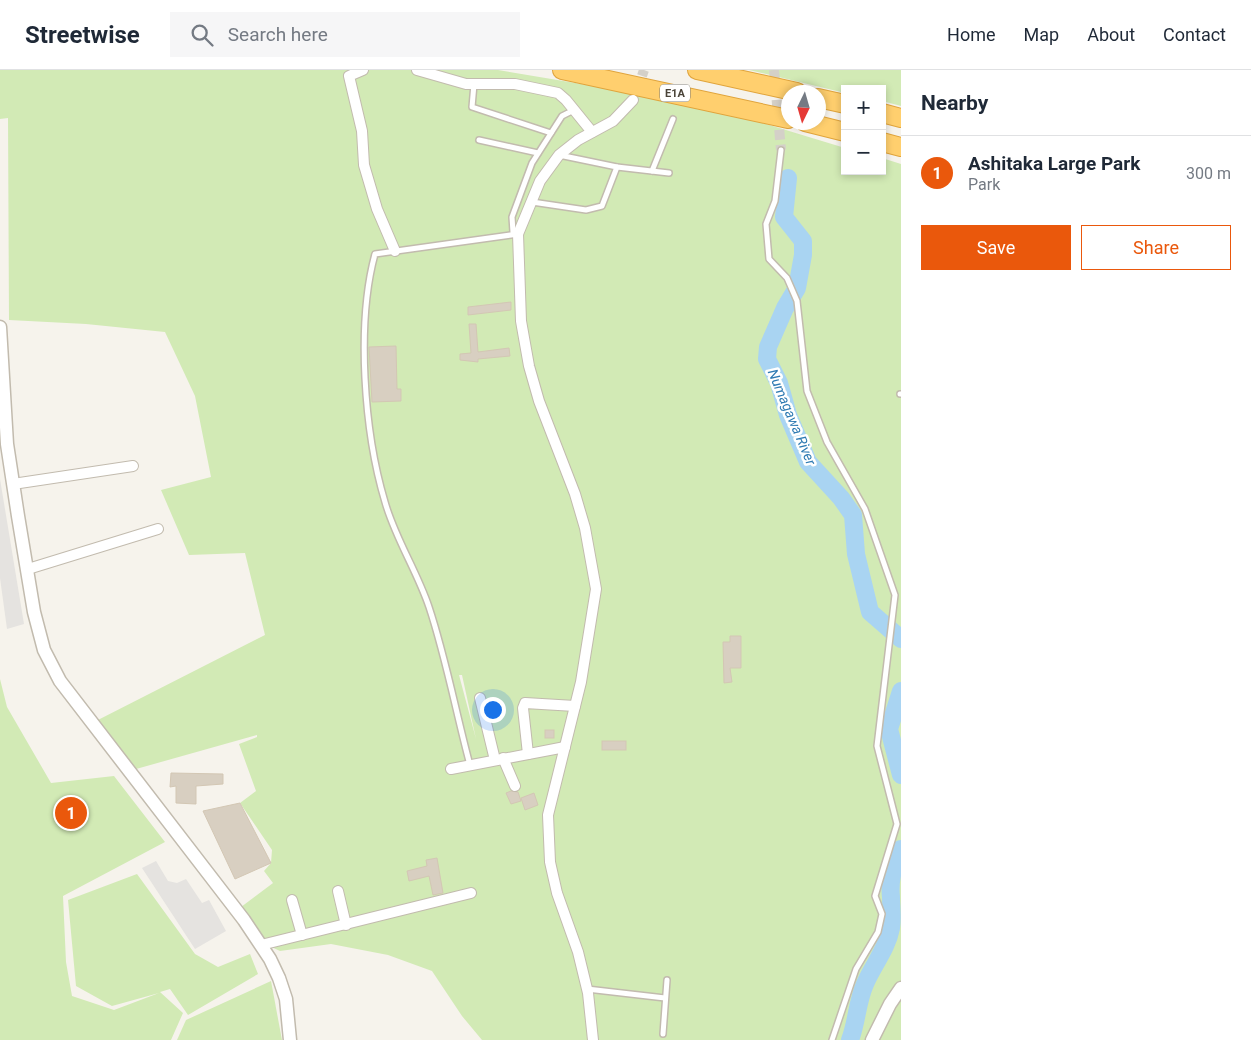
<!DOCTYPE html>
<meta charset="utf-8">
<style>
body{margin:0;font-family:Roboto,sans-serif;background:#f6f6f7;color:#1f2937}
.controls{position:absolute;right:15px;top:15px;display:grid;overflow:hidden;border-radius:0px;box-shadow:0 2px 8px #0003}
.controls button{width:45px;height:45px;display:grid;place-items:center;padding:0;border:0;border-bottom:1px solid #e0e1e3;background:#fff;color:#1f2937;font:25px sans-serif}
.compass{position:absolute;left:781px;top:15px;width:45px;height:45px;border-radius:50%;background:#fff;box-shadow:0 2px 8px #0003;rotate:185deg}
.you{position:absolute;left:492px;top:639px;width:18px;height:18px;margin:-12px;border:4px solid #fff;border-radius:50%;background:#1a73e8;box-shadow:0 0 0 8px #1a73e833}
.badge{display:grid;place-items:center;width:32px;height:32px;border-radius:50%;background:#ea580c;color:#fff;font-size:16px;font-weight:700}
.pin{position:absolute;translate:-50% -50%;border:2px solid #fff;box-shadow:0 1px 5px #0006}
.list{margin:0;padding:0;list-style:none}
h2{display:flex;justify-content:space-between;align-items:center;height:65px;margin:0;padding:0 20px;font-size:21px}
h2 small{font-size:16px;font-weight:400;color:#747a83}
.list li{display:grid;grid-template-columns:32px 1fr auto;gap:15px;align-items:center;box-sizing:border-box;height:75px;padding:0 20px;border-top:1px solid #e0e1e3}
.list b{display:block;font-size:19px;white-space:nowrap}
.list p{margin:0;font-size:16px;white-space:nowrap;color:#747a83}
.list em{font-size:16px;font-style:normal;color:#747a83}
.actions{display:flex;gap:10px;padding:15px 20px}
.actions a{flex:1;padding:11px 0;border:1px solid #ea580c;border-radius:0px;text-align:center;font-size:18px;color:#ea580c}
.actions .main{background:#ea580c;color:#fff}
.icon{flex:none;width:28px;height:28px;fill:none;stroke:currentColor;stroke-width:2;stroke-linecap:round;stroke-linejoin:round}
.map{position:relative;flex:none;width:901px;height:970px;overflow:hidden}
header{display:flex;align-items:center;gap:30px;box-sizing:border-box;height:70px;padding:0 25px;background:#fff;border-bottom:1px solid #e0e1e3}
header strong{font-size:24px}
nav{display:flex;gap:28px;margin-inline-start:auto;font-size:18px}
.search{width:350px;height:45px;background:#f6f6f7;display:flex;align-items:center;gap:12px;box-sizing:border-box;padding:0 18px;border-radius:0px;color:#747a83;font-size:19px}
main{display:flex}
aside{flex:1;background:#fff}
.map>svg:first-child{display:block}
.green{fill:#d2eab5;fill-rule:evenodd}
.parking{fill:#e5e3e0}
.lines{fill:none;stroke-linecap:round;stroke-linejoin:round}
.river{stroke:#a9d4f2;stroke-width:18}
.building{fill:#d8cfc1;stroke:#d3c7b4}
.minor-tunnel{stroke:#d4d0c8;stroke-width:10;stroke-dasharray:10 5;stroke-linecap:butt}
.service-casing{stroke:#c2bbae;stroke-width:8}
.minor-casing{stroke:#c2bbae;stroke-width:12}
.tertiary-casing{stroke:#c2bbae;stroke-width:15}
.motorway-casing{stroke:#e0a43c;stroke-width:20}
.service{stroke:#fff;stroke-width:5}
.minor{stroke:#fff;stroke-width:10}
.tertiary{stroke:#fff;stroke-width:12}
.motorway{stroke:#ffcf6e;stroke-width:18}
.labels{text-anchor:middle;stroke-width:5;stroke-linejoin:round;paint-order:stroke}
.shield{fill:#fff;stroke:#817c74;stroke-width:1}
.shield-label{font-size:11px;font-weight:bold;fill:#4b4439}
.water-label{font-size:14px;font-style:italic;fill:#2e7ab2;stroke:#fff}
</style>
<header>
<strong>Streetwise</strong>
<div class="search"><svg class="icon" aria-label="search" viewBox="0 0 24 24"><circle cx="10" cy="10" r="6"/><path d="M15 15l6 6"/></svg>Search here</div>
<nav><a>Home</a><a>Map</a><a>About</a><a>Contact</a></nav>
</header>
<main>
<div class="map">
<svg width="901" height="970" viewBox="0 0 901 970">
<rect width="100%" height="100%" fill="#f6f3ec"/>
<!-- green -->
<g class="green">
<path d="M0,0H498L701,34L845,78V101H882V88L901,94V970H482L462,946L432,901L388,885L331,874L280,881L263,873L241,837L273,813L264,801L271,793L272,780L240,733L256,721L239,674L257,667V665L129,701L92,653L265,565L245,483L189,485L161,420L211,407L195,326L165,262L86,254L9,250L8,48L0,49ZM459,605H462L476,669Z"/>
<path d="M749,0H901V36L882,31V19H845V23Z"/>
<path d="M0,609L7,637L51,713L114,706L165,772L63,826L66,892L72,926L114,940L159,923L112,936L76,916L68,830L137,804L195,884L218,897L250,884L258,904L188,945L170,919L160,922L183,943L171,970H0Z"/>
<path d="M271,911L282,970H177L186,950Z"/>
</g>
<!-- parking -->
<g class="parking">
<path d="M0,409L24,554L7,559L0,508Z"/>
<path d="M156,791L168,811L177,813L186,809L202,833L209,830L226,861L195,879L142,798Z"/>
</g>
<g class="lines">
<!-- river -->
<g class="river">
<path d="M788,108L784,147L803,171V185L797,218L785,238L768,277L767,289L779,313L788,345L808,392L841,428L853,445L856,484L870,542L901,569"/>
<path d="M901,621L889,659L901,705"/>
<path d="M850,970C857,952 857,932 865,914C873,895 887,879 891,858C893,847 891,838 891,827C889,809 894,795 901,779"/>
</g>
</g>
<!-- building -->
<g class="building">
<path d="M511,232V240L468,245V237Z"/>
<path d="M469,254H476L478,282L509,278L510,286L478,289V292L460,290V284L471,283Z"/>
<path d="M396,276L397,319H401V331L372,332L369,277Z"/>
<path d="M730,566H741V598H730L732,612L724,613L723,572H730Z"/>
<rect x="545" y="660" width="9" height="8"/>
<rect x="602" y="671" width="24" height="9"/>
<path d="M171,703L223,704V714L196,716V734L176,733V716L170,717Z"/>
<path d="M511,721L518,722L521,731L511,734L506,723Z"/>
<path d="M534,723L538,735L525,740L521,728Z"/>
<path d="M240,733L271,793L235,809L203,741Z"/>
<path d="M437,788L443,823L433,825L429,806L409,811L407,801L427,796L426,790Z"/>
</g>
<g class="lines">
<!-- minor-tunnel -->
<g class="minor-tunnel">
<path d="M774,0L781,80"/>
<path d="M637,20L644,0"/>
</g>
<defs>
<g id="service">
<path d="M474,14L472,37L551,63"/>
<path d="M479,70L538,83"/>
<path d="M781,80L775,131L766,154L769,189L787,208L797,231L807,321L827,372L865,439L895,525L877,676L897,754L875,826L882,844L878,862L856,899L832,970"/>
<path d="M617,97L669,103"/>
<path d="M652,101L673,49"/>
<path d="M532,132L586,140L602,136L617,97L559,85"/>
<path d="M517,164L513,162L512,147L532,93L562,46L574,40"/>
<path d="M900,324H901"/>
<path d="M470,695C456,643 446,588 429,537C417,501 395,468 385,432C364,362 356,254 375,184L518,164"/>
<path d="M587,919L665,928"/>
<path d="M663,964L667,910"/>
</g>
<g id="minor">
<path d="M363,0L349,6L362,61L364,95L377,139L395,181"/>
<path d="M417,0L466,14H515L558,23L566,30L592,62"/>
<path d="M13,414L133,396"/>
<path d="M28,499L158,459"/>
<path d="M480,628L495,690"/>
<path d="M528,684L523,638L525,633L575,636"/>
<path d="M503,688L515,716"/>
<path d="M451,699L565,677"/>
<path d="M338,821L346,855"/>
<path d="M292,830L302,865"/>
<path d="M261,875L471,823"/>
<path d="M593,970L588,923L578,882L557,823L550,792L548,745L581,612L596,519L585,458L575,424L539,331L529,296L521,251L518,164L540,111L559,85L578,70L613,51L633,30"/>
</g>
<g id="tertiary">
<path d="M0,257L7,374L18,446L34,542L44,580L60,611L244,850L270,889L279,908L286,929L290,970"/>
<path d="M872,970L890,934L901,918"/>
</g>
<g id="motorway">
<path d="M562,0L788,49"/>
<path d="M697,0L797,22"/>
<path d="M818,28L845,34"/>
<path d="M882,43L901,48"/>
<path d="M805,52L845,62"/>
<path d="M882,72L901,77"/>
</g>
</defs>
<!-- service casing -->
<use href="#service" class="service-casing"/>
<!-- minor casing -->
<use href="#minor" class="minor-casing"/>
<!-- tertiary casing -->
<use href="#tertiary" class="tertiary-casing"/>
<!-- motorway casing -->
<use href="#motorway" class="motorway-casing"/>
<!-- service -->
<use href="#service" class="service"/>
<!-- minor -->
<use href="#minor" class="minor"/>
<!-- tertiary -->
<use href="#tertiary" class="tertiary"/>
<!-- motorway -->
<use href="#motorway" class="motorway"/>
</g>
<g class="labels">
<!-- shield labels -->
<rect class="shield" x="660" y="14.5" width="30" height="17" rx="4"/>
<g class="shield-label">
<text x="675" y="27">E1A</text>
</g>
<!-- water labels -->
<g class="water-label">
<text transform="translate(792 347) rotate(67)" y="5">Numagawa River</text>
</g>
</g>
</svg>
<div class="controls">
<button>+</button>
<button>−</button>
</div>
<svg class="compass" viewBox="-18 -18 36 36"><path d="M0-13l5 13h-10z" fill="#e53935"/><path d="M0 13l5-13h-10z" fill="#747a83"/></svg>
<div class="you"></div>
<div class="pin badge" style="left:71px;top:743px">1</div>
</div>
<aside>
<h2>Nearby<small></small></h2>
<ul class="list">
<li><span class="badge">1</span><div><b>Ashitaka Large Park</b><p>Park</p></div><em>300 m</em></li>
</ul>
<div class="actions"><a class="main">Save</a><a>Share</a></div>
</aside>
</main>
